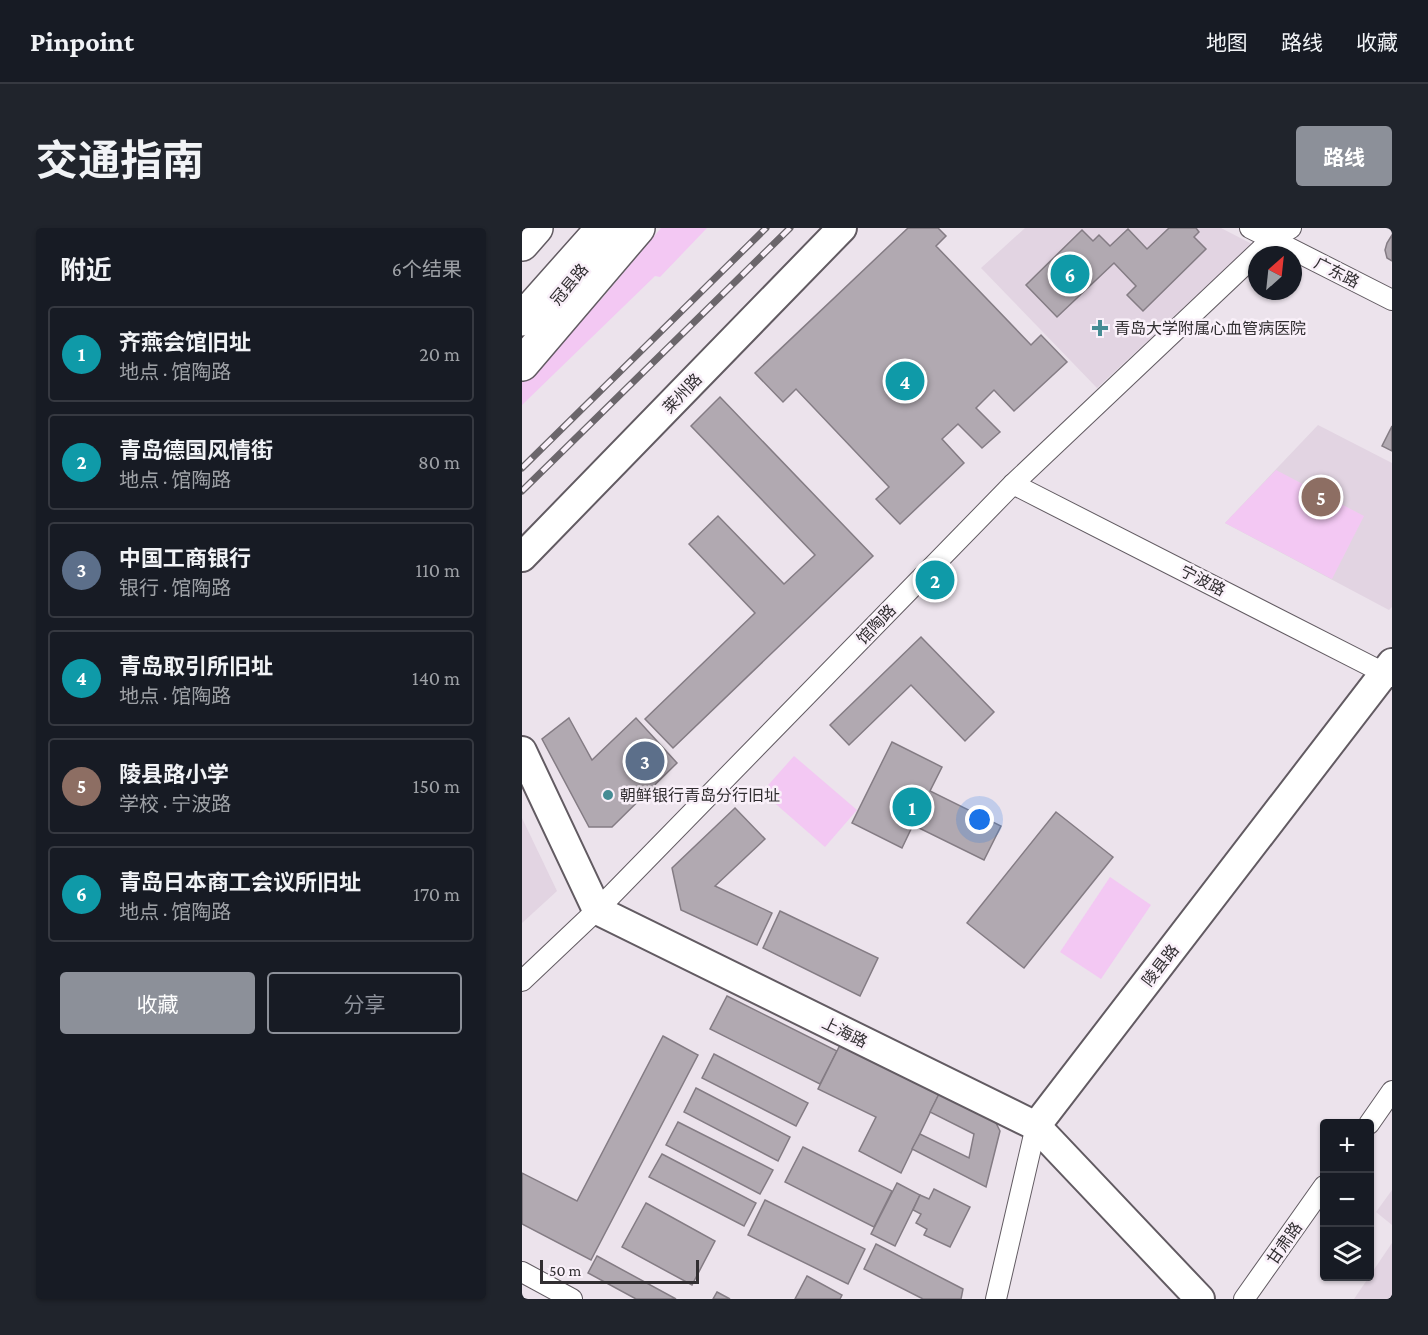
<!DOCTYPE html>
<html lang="zh">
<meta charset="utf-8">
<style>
body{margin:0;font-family:"Crimson Pro","Noto Sans SC",serif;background:#20242c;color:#f1f3f6}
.controls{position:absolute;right:18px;bottom:18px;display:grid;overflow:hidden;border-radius:6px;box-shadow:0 2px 4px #0004}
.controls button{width:54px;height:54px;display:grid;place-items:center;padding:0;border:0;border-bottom:2px solid #363941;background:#171b24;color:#f1f3f6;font:30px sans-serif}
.compass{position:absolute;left:726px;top:18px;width:54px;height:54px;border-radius:50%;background:#171b24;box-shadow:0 2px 4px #0004;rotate:27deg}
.scale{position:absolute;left:18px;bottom:15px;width:159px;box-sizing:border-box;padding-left:6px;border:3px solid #312e31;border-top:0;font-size:16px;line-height:21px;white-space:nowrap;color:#312e31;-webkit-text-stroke:4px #f9f0f9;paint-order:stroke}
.you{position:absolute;left:458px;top:592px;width:21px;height:21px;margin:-15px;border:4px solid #fff;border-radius:50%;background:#1a73e8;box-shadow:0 0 0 9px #1a73e833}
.badge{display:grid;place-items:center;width:39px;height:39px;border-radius:50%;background:#8c9099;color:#fff;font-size:20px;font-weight:700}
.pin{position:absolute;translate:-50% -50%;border:3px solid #fff;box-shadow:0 2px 6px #0006}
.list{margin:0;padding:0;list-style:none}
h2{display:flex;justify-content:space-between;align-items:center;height:78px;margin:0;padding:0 24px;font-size:26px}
h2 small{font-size:20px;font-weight:400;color:#9ea1a6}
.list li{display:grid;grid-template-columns:39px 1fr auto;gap:18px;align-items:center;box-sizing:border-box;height:96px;margin:0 12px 12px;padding:0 12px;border:2px solid #363941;border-radius:6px}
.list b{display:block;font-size:22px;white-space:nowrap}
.list p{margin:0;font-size:20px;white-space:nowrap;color:#9ea1a6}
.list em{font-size:20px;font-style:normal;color:#9ea1a6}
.actions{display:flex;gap:12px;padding:18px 24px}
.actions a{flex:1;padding:14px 0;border:2px solid #8c9099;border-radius:6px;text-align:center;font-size:21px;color:#8c9099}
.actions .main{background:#8c9099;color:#fff}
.icon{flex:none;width:33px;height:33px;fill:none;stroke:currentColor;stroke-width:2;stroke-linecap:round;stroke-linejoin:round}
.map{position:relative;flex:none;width:870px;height:1071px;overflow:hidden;border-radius:6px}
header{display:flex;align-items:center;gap:36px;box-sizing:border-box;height:84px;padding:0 30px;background:#171b24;border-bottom:2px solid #363941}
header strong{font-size:28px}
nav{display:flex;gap:33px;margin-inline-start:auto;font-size:21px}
.intro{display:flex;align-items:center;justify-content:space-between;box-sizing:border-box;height:144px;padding:0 36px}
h1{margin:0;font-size:42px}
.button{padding:15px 27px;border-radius:6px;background:#8c9099;color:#fff;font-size:21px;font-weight:700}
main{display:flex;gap:36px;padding:0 36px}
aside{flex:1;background:#171b24;border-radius:6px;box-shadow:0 2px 4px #0004}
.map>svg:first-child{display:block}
.built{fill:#e2d4e2}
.green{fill:#f3c8f3}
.building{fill:#b1a9b1;stroke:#847c84;stroke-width:1.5}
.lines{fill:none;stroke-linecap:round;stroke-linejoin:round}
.street-casing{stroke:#625b62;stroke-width:22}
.secondary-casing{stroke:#625b62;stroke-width:32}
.highway-casing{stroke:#625b62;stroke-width:36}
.street{stroke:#fff;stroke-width:20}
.secondary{stroke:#fff;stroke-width:28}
.highway{stroke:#fff;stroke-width:33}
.rail-casing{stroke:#6b666b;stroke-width:7}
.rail{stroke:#f9f0f9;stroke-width:4.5;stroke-dasharray:14;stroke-linecap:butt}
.poi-dot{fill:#458c94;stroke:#f9f0f9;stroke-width:2}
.labels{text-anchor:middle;stroke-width:5;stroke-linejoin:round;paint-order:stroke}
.street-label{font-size:16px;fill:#312e31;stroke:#f9f0f9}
.poi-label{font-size:16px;fill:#312e31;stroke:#f9f0f9;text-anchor:start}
</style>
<header>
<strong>Pinpoint</strong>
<nav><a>地图</a><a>路线</a><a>收藏</a></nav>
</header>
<div class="intro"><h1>交通指南</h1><a class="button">路线</a></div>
<main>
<aside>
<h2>附近<small>6个结果</small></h2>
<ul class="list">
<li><span class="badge" style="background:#0f9aa8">1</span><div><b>齐燕会馆旧址</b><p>地点 · 馆陶路</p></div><em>20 m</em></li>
<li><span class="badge" style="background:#0f9aa8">2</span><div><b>青岛德国风情街</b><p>地点 · 馆陶路</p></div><em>80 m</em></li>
<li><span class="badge" style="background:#5c6f8a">3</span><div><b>中国工商银行</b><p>银行 · 馆陶路</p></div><em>110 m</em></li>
<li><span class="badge" style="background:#0f9aa8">4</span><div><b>青岛取引所旧址</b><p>地点 · 馆陶路</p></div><em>140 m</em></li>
<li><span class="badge" style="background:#8d6e63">5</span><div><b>陵县路小学</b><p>学校 · 宁波路</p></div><em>150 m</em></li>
<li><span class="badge" style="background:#0f9aa8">6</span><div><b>青岛日本商工会议所旧址</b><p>地点 · 馆陶路</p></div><em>170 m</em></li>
</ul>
<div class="actions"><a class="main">收藏</a><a>分享</a></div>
</aside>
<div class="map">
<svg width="870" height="1071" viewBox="0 0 870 1071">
<rect width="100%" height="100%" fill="#ece3ec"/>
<!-- built -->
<g class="built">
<path d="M503,0H699L730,16L575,160L459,40Z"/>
<path d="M796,197L870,235V379L867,382L703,295Z"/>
<path d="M0,590L35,663L0,695Z"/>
<path d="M870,962V997L854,984Z"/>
<path d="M870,1015V1071H832Z"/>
</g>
<!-- green -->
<g class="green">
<path d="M139,0H185L138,49L133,48L0,177V150L68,73L77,74Z"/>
<path d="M754,242L842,288L810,351L703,295Z"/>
<path d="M272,528L335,582L303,619L240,564Z"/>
<path d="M588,649L629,677L579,751L538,724Z"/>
</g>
<!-- building -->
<g class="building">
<path d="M386,0H416L424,8L414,18L509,117L519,107L545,134L492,183L472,162L454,180L478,204L460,220L436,196L420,211L442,235L378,296L354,271L367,259L274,161L261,174L233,145Z"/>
<path d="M647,0H674L677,4L672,9L684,21L621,83L605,67L614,58L592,35L535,89L504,57L560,2L571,13L577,7L588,18L606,1L625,21Z"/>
<path d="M870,7V33L865,30L863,22L865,15Z"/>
<path d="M198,169L351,328L151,520L123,491L233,385L167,316L196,288L262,356L293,327L169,198Z"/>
<path d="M870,198V223L860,218Z"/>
<path d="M399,409L472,484L443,513L389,457L327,517L308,497Z"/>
<path d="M47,490L70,532L114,490L155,535L90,599H67L20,511Z"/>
<path d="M370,514L420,539L408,563L479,598L462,632L391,597L380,620L330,595Z"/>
<path d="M213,580L243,611L193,658L250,685L235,717L159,682L150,640Z"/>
<path d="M534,584L591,629L502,740L445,695Z"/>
<path d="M258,683L356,730L338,768L241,720Z"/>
<path d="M205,768L315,823L298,856L188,801Z"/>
<path d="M141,808L176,827L69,1032L0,996V945L55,973Z"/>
<path d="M318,817L417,866L379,945L337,923L354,889L296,861Z"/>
<path d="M192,826L286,875L274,898L180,850Z"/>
<path d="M174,860L268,909L256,933L162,884Z"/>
<path d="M417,866L473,893L478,903L464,959L390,921L398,906L447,930L452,906L408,884Z"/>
<path d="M156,894L251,942L238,966L144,917Z"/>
<path d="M281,919L370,963L352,999L263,954Z"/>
<path d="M140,926L234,975L222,998L127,949Z"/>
<path d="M375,955L398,967L373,1018L349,1006Z"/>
<path d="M412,961L448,979L428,1019L402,1007L405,1001L394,995L399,986L391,982L398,967L407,971Z"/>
<path d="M243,972L343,1021L326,1056L226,1007Z"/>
<path d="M124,975L193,1013L170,1057L100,1019Z"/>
<path d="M354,1016L441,1061L439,1071H401L342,1041Z"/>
<path d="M75,1028L154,1071H114L66,1045Z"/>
<path d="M285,1048L320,1067L318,1071H273Z"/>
<path d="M195,1064L208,1071H191Z"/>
</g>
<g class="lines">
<defs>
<g id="street">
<path d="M728,0L870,72"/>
<path d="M491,256L870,449"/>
<path d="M0,753L75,682L491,256L750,11L769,0"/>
<path d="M847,896L870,863"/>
<path d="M0,1044L50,1071"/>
<path d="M474,1071L514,898"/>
<path d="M722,1071L802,958"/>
</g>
<g id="secondary">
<path d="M0,329L320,0"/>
<path d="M0,523L75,682L514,898L678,1071"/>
<path d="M514,898L870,435"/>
</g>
<g id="highway">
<path d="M0,16L14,0"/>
<path d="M0,91L81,0"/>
<path d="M0,136L116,0"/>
</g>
</defs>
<!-- street casing -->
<use href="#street" class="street-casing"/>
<!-- secondary casing -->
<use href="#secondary" class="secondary-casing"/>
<!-- highway casing -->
<use href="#highway" class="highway-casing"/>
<!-- street -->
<use href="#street" class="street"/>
<!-- secondary -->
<use href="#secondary" class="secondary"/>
<!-- highway -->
<use href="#highway" class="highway"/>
<defs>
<g id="rail">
<path d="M0,240L244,0"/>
<path d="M0,263L268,0"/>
</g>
</defs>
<!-- rail casing -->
<use href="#rail" class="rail-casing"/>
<!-- rail -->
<use href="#rail" class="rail"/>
</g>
<!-- markers -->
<g class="poi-dot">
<path d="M575 91h6v6h6v6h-6v6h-6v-6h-6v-6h6z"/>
<circle cx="86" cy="567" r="6"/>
</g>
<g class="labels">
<!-- street labels -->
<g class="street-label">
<text transform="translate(815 44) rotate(27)" y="6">广东路</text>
<text transform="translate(47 56) rotate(-50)" y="6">冠县路</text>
<text transform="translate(160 165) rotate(-46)" y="6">莱州路</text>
<text transform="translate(681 352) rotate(27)" y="6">宁波路</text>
<text transform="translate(354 396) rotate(-46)" y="6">馆陶路</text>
<text transform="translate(638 737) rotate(-52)" y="6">陵县路</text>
<text transform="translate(323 804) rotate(26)" y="6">上海路</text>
<text transform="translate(762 1015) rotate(-55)" y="6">甘肃路</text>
</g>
<!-- poi labels -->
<g class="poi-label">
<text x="592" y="106">青岛大学附属心血管病医院</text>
<text x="98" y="573">朝鲜银行青岛分行旧址</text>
</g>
</g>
</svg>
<div class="controls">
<button>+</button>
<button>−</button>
<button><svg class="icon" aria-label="layers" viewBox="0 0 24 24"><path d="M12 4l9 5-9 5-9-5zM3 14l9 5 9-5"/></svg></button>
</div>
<svg class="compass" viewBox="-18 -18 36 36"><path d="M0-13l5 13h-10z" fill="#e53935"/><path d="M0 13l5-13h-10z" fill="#9ea1a6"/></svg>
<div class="scale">50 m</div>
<div class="you"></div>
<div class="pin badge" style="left:390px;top:579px;background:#0f9aa8">1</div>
<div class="pin badge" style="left:413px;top:352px;background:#0f9aa8">2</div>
<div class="pin badge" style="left:123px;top:533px;background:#5c6f8a">3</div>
<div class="pin badge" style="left:383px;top:153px;background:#0f9aa8">4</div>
<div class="pin badge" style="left:799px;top:269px;background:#8d6e63">5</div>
<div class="pin badge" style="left:548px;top:46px;background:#0f9aa8">6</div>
</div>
</main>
